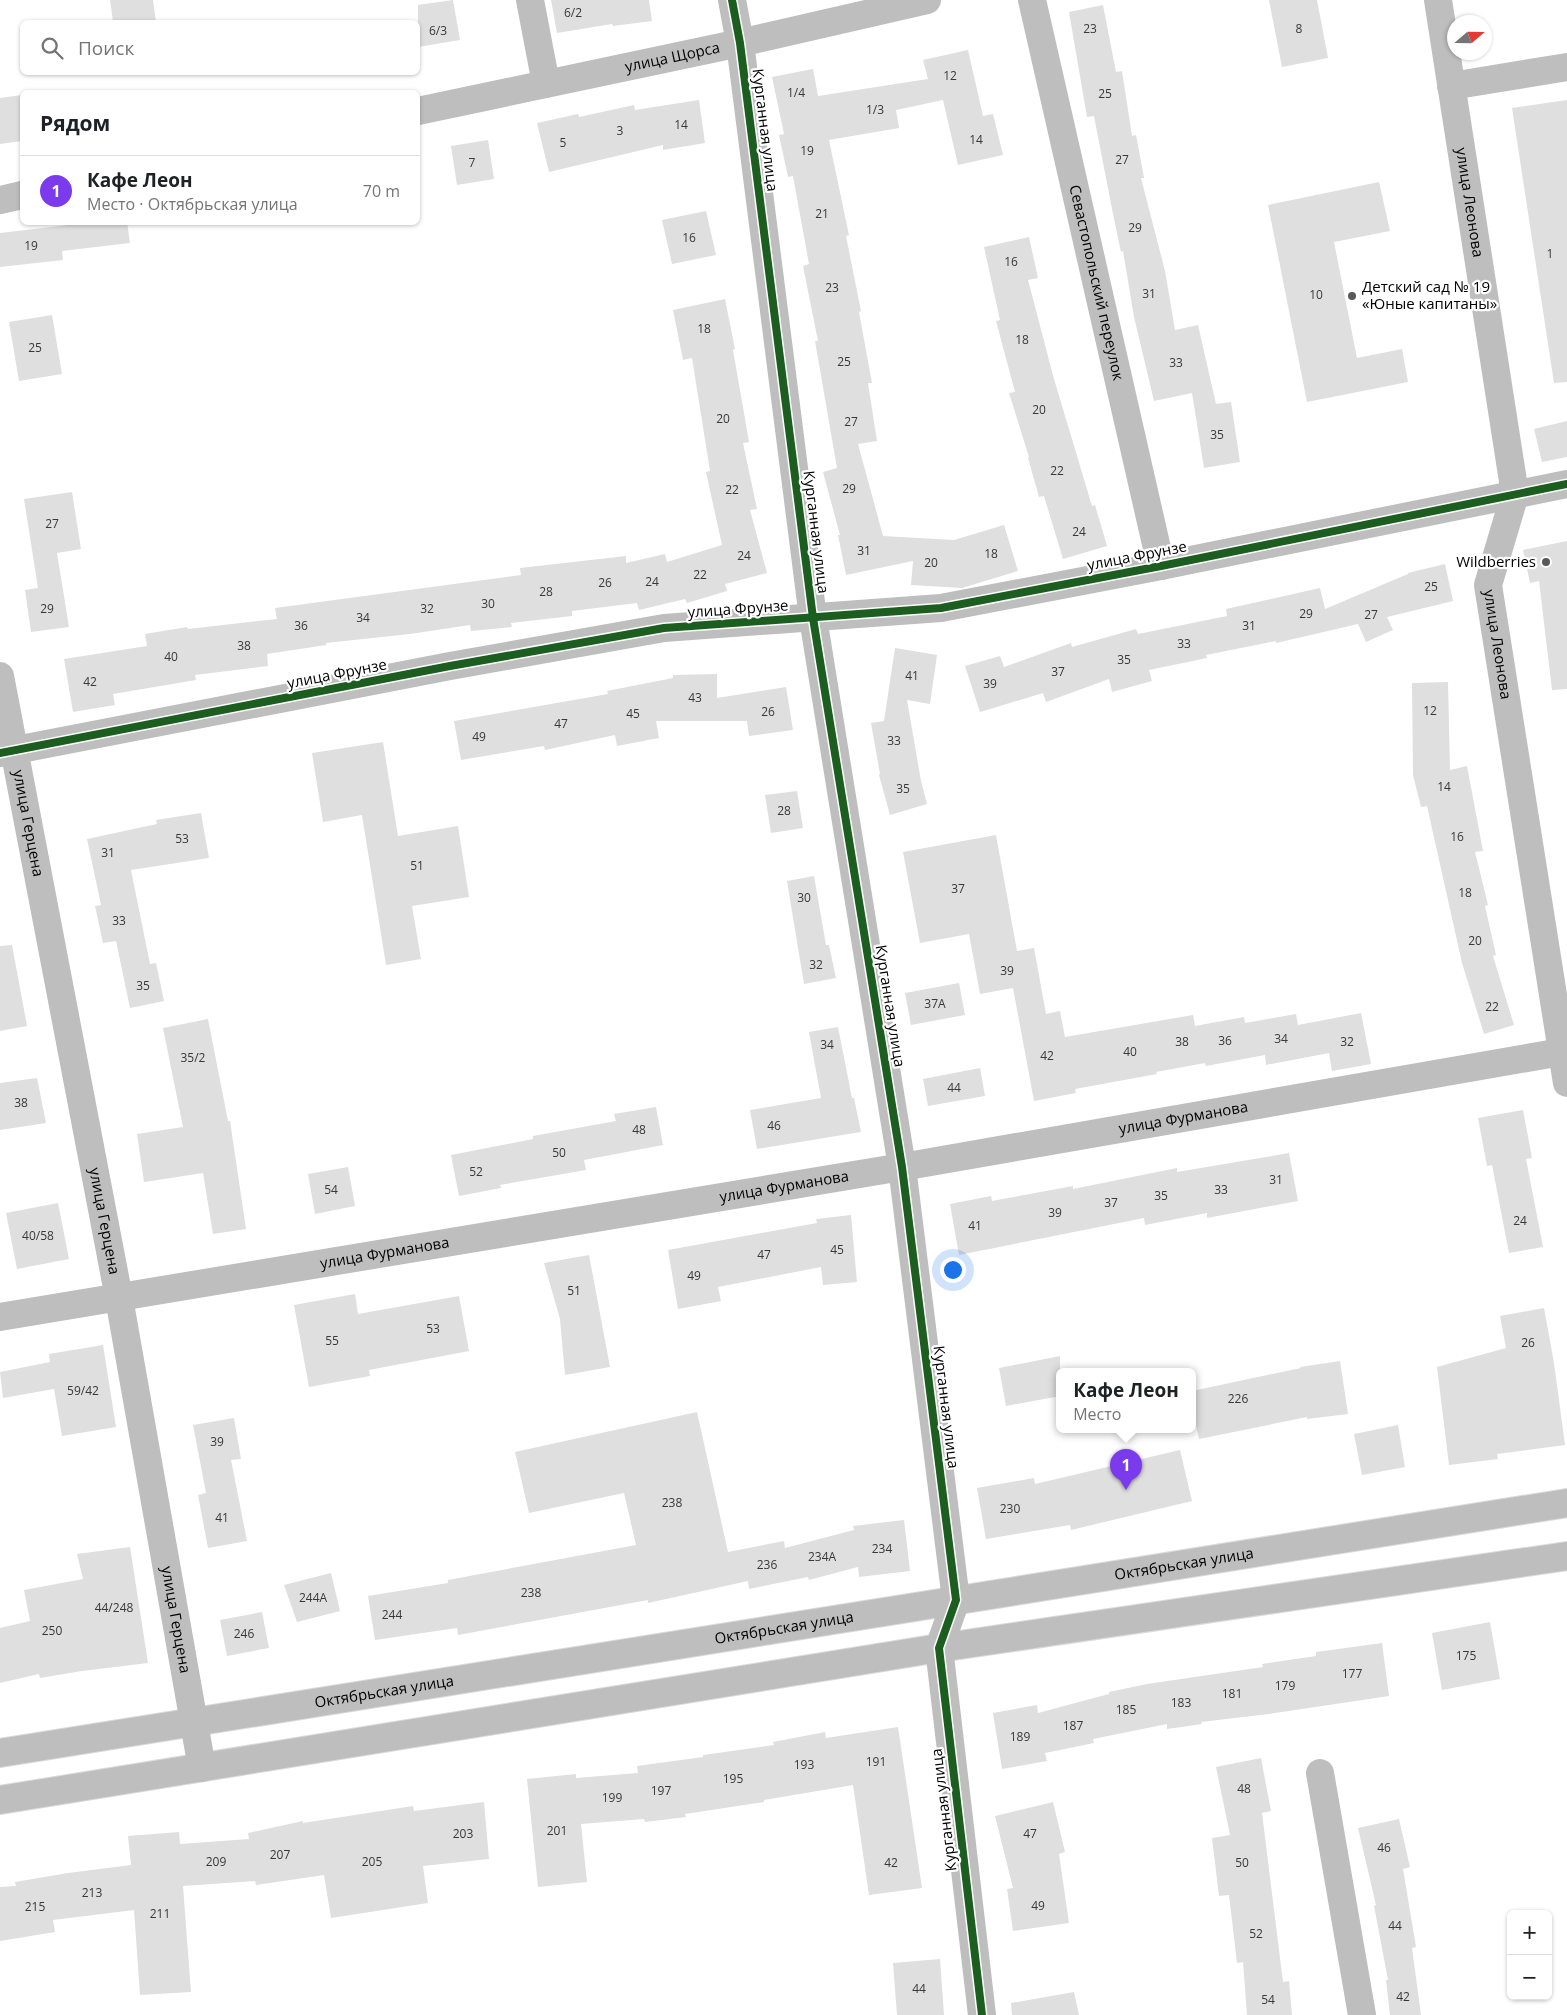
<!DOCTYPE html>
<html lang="ru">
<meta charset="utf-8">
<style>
body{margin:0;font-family:"Open Sans",sans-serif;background:#f2f2f2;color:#202124}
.controls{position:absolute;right:15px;bottom:15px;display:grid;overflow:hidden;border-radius:8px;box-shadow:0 1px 4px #0004}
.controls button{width:45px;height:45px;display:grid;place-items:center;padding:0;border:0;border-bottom:1px solid #e0e0e0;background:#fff;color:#202124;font:25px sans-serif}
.compass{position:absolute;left:1447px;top:15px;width:45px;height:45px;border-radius:50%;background:#fff;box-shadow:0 1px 4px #0004;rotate:70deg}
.you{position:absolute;left:952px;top:1269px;width:18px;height:18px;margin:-12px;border:4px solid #fff;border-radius:50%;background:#1a73e8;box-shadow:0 0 0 8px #1a73e833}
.badge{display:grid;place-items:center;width:32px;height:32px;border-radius:50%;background:#7c3aed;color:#fff;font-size:16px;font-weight:700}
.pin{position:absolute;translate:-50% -41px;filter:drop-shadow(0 1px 2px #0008)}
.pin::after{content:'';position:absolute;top:26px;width:18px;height:15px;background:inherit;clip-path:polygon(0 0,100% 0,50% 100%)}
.popup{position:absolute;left:1056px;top:1368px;width:140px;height:65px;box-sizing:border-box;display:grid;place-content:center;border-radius:8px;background:#fff;filter:drop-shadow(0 1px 4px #0005);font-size:16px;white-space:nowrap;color:#757577}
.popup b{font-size:19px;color:#202124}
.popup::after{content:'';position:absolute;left:50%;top:100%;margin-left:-10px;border:10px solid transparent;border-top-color:#fff}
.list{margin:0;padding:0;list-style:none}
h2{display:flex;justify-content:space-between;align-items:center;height:65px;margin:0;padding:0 20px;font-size:21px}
h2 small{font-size:16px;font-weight:400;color:#757577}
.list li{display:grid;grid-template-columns:32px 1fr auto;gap:15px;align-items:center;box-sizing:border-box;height:70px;padding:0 20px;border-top:1px solid #e0e0e0}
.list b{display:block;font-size:19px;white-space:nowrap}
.list p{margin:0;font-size:16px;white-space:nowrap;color:#757577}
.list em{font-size:16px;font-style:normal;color:#757577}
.icon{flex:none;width:28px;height:28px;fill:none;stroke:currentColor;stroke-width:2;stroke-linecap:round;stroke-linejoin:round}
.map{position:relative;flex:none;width:1567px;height:2015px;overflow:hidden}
.search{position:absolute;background:#fff;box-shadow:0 1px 4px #0004;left:20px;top:20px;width:400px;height:55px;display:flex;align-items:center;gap:12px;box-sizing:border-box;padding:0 18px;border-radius:8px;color:#757577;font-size:19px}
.panel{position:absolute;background:#fff;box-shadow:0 1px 4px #0004;left:20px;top:90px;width:400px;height:135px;border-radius:8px}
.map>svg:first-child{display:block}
.building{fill:#dfdfdf}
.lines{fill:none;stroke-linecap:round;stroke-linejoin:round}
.major-casing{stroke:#dbdbdb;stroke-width:30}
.minor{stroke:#bebebe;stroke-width:28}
.major{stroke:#bebebe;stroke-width:28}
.cycleway-casing{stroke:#fff;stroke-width:11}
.cycleway{stroke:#1b5e20;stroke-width:8}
.poi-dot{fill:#595959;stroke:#fff;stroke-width:2}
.labels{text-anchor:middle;stroke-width:4.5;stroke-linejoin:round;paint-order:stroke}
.number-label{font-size:12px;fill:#383838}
.street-label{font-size:15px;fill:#000;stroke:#fff}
.poi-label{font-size:15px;fill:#000;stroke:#fff;text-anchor:start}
</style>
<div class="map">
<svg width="1567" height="2015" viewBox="0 0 1567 2015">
<rect width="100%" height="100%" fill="#fff"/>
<!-- building -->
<g class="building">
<path d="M110,0H153L156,22H113Z"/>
<path d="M453,0L460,40L418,47V5Z"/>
<path d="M551,0H649L652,21L613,26L612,24L557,33Z"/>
<path d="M1269,0H1317L1328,58L1282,67Z"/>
<path d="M1103,5L1116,72L1122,71L1132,136L1136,135L1144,178H1141L1165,271L1175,330L1198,325L1216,404L1231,402L1240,462L1204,468L1192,393L1154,401L1134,317L1123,251L1121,252L1113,214L1094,116L1087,117L1069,12Z"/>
<path d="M968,50L983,116L993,114L1003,155L958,165L943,100L896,110L899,128L829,140L849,235L846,236L861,311L859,312L872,383H868L877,441L858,444L883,536L954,540L1004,525L1018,571L962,588L911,585L913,561L846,575L838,535H840L823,472L837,468L815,341H818L803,266L809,264L793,176L788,177L779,135L784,134L772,77L813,69L818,96L928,79L923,60Z"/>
<path d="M22,95V141L0,144V98Z"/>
<path d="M699,100L705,143L663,150V145L549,172L537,123L578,114L579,117L634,105L635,110Z"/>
<path d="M1567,100V382L1554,383L1512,108Z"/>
<path d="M488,140L494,179L457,185L451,146Z"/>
<path d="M1379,182L1390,231L1334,242L1357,358L1402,349L1408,382L1307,402L1268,205Z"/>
<path d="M706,211L716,255L672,264L662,220Z"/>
<path d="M94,222H127L130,243L62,251L63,260L0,267V233Z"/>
<path d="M1029,237L1038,278L1028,280L1054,379L1092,506L1095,505L1107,546L1063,559L1044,496L1039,497L1028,458L1029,457L1009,393L1015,392L996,321L1000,320L984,247Z"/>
<path d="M725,299L735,349L733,350L749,442L743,443L757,509L750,510L767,573L725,584L727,591L687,603L685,599L639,610L637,603L572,611V616L511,623L512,627L471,631L470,625L410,634L326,643V645L267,654L268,666L195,675L196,680L113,694L115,705L73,712L64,659L147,646L145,634L187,627L188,629L277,619L275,608L521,575L520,568L626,556V563L665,554L667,562L722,545L706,472L710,471L692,358L683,360L673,310Z"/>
<path d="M52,315L62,374L19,381L9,322Z"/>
<path d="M1567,421V457L1542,462L1534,429Z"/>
<path d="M72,492L81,549L57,553L69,627L31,632L25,590L38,588L24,499Z"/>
<path d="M1567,541V689L1552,690L1539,581L1530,583L1523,550Z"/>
<path d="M1445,564L1453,601L1387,617L1393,630L1366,642L1358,624L1276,643V641L1206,655L1207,658L1149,670L1152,681L1112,692L1109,679L1046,702L1043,693L980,712L965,666L1000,656L1004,667L1071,643L1072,647L1136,629L1138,634L1227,616L1226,609L1320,588L1325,609L1408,574V573Z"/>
<path d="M895,648L937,655L930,704L907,700L921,781L927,804L890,815L879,775L880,774L871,723L884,721Z"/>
<path d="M717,674V698L786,687L793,730L749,736L747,721H656L659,738L617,746L615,735L545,750L544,746L461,760L454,721L608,694L607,691L673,678V675Z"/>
<path d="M1448,682L1450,770L1467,766L1483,851L1475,852L1488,905L1485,906L1496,955L1493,956L1514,1025L1484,1034L1462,963L1427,806L1421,807L1413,775L1412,683Z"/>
<path d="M383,742L398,836L458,826L469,897L412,906L421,959L386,965L362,815L323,822L312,753Z"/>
<path d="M797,791L803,828L771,833L765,795Z"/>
<path d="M201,813L209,858L131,870L150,964L156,963L164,1001L130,1008L116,941L103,943L95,906L101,905L87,839L157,824L156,820Z"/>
<path d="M996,835L1017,951L1034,948L1046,1014L1060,1011L1065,1037L1193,1015L1195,1026L1244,1017L1245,1023L1296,1014L1298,1025L1361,1013L1371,1064L1332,1071L1329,1053L1266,1065L1265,1055L1206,1066L1205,1063L1156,1072L1157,1074L1075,1089L1076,1093L1034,1101L1013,988L980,994L969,934L920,943L903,852Z"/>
<path d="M814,876L826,945H829L836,978L804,984L787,881Z"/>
<path d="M12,945L27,1026L0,1031V946Z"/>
<path d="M959,983L965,1015L911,1025L905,993Z"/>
<path d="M208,1019L228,1121H230L246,1229L213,1234L203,1173L144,1182L137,1134L183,1127L163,1028Z"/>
<path d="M838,1027L852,1098H854L861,1132L757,1149L750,1110L821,1098L809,1032Z"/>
<path d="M980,1068L985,1096L928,1106L923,1079Z"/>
<path d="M37,1078L46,1123L0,1130V1083Z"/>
<path d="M656,1107L663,1145L584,1160L586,1170L500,1185L501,1188L459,1196L451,1155L533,1139V1136L616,1121L614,1114Z"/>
<path d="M1523,1110L1532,1158L1526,1159L1543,1247L1509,1253L1492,1165L1487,1166L1478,1118Z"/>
<path d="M1289,1153L1298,1201L1207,1218V1213L1145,1225L1144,1218L959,1255L950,1204L991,1196L992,1201L1073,1186V1189L1177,1168V1172Z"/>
<path d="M348,1167L355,1206L315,1214L308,1174Z"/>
<path d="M58,1203L69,1259L17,1269L6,1213Z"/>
<path d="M851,1215L857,1282L823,1285L821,1267L718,1287L721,1301L678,1309L668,1250L817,1223L816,1219Z"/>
<path d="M589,1255L610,1367L565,1375L560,1319L544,1263Z"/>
<path d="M355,1294L358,1314L459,1296L469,1351L369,1370L370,1376L309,1387L294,1305Z"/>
<path d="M1544,1308L1554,1363L1565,1445L1497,1454L1498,1459L1449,1465L1437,1367L1506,1348L1500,1316Z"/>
<path d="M103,1345L116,1427L62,1436L54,1389L3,1398L0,1372L50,1362L49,1354Z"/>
<path d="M1060,1356V1396L1006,1406L999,1368Z"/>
<path d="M1340,1361L1348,1414L1307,1419V1417L1199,1439L1192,1408V1391L1301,1368L1300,1367Z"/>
<path d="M697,1412L728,1552L784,1541L785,1548L854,1530L853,1526L904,1520L910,1571L859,1577L858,1567L809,1580L808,1577L749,1589L748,1581L648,1603V1600L458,1635L457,1628L375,1640L368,1596L448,1583V1580L636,1545L624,1493L529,1513L515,1452Z"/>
<path d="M234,1418L241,1459L231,1460L247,1541L208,1548L198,1495L206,1493L193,1425Z"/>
<path d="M1398,1425L1405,1467L1362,1475L1354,1434Z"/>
<path d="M1180,1450L1192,1501L1071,1530L1070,1525L986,1539L977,1488L1034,1478L1035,1484Z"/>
<path d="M130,1547L148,1663L82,1671L40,1678L39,1674L0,1683V1628L30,1621L24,1590L83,1579L77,1554Z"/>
<path d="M331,1573L340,1611L297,1622L284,1585Z"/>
<path d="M262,1612L269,1648L227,1656L220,1620Z"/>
<path d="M1490,1622L1500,1679L1442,1690L1432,1633Z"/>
<path d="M1382,1643L1389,1696L1269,1714L1201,1722L1202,1724L1167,1729V1724L1093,1739L1094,1743L1045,1753L1047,1761L1002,1769L993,1713L1037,1705L1038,1713L1109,1694V1692L1147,1684L1263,1667L1262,1664L1316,1656V1652Z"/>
<path d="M898,1727L922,1888L869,1895L853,1785L764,1800V1802L685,1814L686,1817L645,1822L644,1819L581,1824L587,1882L538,1887L527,1779L576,1774V1778L638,1773L637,1766L703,1757V1755L774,1745L773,1742L825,1732L826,1738Z"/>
<path d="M1261,1758L1271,1811L1262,1813L1283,1982L1289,1981L1292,2015H1247L1243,1962L1237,1963L1229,1895L1219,1896L1212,1838L1230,1835L1216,1767Z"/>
<path d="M484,1802L489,1859L423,1866L428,1903L331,1918L324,1875L256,1885L255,1881L183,1886L191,1992L140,1995L134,1910L53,1920L55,1932L0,1941V1887L16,1886L15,1882L68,1873L131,1865L128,1836L179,1832L180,1844L249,1839L248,1833L303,1821V1823L413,1806L414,1811Z"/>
<path d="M1053,1802L1065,1852L1059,1854L1069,1923L1013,1931L1007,1889L1013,1888L995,1816Z"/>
<path d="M1399,1819L1410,1867L1403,1869L1416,1947L1412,1948L1421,2015H1390L1386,1980H1388L1374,1906L1376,1905L1358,1828Z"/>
<path d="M940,1959L944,2015H897L893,1963Z"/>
<path d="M1074,1992L1079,2015H1012L1011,2003Z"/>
</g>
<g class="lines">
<defs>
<g id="major">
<path id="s6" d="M0,1753L1567,1503"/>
<path d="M0,1800L939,1648L1567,1556"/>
</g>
</defs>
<!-- major casing -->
<use href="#major" class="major-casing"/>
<!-- minor -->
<g class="minor">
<path d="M530,0L546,84"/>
<path d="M732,0L740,43L813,618L902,1167L956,1600L939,1648L982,2015"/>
<path id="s1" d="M1032,0L1161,566"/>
<path id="s2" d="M1438,0L1515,494L1488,585L1567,1083"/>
<path d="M1451,86L1567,67"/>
<path id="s3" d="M418,111L740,43L927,0"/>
<path d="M0,200L22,195"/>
<path id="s4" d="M0,676L119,1298L202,1768"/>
<path d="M0,753L450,666L664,628L941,608L1161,566L1567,484"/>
<path id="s5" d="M0,1317L902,1167L1567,1051"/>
<path d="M1320,1773L1362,2015"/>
</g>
<!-- major -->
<use href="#major" class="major"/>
<defs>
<g id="cycleway">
<path d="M732,0L740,43L813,618L902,1167L956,1600L939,1648L982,2015"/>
<path d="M0,753L450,666L664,628L941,608L1161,566L1567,484"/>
</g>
</defs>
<!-- cycleway casing -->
<use href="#cycleway" class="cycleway-casing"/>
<!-- cycleway -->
<use href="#cycleway" class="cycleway"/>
</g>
<!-- markers -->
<g class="poi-dot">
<circle cx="1352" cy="296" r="5"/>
<circle cx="1546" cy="562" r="5"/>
</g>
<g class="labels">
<!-- number labels -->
<g class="number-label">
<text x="573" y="17">6/2</text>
<text x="1090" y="33">23</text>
<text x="1299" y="33">8</text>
<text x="438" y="35">6/3</text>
<text x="950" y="80">12</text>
<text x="796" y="97">1/4</text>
<text x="1105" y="98">25</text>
<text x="875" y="114">1/3</text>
<text x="681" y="129">14</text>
<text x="620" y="135">3</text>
<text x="976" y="144">14</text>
<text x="563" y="147">5</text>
<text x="807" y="155">19</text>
<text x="1122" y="164">27</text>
<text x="472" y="167">7</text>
<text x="822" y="218">21</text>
<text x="1135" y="232">29</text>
<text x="689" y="242">16</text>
<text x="31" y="250">19</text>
<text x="1550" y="258">1</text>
<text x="1011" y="266">16</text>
<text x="832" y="292">23</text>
<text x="1149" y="298">31</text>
<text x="1316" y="299">10</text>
<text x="704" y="333">18</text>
<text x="1022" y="344">18</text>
<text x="35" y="352">25</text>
<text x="844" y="366">25</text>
<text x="1176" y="367">33</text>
<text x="1039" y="414">20</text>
<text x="723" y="423">20</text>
<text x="851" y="426">27</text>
<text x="1217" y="439">35</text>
<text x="1057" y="475">22</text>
<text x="849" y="493">29</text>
<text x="732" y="494">22</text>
<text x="52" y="528">27</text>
<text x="1079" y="536">24</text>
<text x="864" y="555">31</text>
<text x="991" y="558">18</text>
<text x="744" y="560">24</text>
<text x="931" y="567">20</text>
<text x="700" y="579">22</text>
<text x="652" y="586">24</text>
<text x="605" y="587">26</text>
<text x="1431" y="591">25</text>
<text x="546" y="596">28</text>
<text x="488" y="608">30</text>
<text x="47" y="613">29</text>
<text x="427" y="613">32</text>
<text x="1306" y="618">29</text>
<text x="1371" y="619">27</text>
<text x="363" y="622">34</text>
<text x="301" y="630">36</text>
<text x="1249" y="630">31</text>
<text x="1184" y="648">33</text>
<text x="244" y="650">38</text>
<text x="171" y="661">40</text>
<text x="1124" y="664">35</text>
<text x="1058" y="676">37</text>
<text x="912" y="680">41</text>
<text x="90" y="686">42</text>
<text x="990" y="688">39</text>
<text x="695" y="702">43</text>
<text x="1430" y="715">12</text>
<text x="768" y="716">26</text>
<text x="633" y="718">45</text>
<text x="561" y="728">47</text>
<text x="479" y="741">49</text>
<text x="894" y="745">33</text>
<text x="1444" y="791">14</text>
<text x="903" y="793">35</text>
<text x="784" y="815">28</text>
<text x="1457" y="841">16</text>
<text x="182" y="843">53</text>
<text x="108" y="857">31</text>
<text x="417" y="870">51</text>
<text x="958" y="893">37</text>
<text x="1465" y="897">18</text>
<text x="804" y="902">30</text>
<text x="119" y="925">33</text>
<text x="1475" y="945">20</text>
<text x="816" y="969">32</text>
<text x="1007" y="975">39</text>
<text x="143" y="990">35</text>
<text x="935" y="1008">37А</text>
<text x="1492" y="1011">22</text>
<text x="1281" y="1043">34</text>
<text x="1225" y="1045">36</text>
<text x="1182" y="1046">38</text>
<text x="1347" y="1046">32</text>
<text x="827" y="1049">34</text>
<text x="1130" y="1056">40</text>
<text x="1047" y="1060">42</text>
<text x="193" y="1062">35/2</text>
<text x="954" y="1092">44</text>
<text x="21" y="1107">38</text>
<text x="774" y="1130">46</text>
<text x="639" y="1134">48</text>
<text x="559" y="1157">50</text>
<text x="476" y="1176">52</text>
<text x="1276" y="1184">31</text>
<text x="331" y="1194">54</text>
<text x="1221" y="1194">33</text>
<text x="1161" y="1200">35</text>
<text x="1111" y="1207">37</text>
<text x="1055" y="1217">39</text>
<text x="1520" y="1225">24</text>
<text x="975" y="1230">41</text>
<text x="38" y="1240">40/58</text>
<text x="837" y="1254">45</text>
<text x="764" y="1259">47</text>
<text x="694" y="1280">49</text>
<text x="574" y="1295">51</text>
<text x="433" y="1333">53</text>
<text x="332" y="1345">55</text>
<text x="1528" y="1347">26</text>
<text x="83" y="1395">59/42</text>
<text x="1238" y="1403">226</text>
<text x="217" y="1446">39</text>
<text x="672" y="1507">238</text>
<text x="1010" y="1513">230</text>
<text x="222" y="1522">41</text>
<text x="882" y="1553">234</text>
<text x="822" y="1561">234А</text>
<text x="767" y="1569">236</text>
<text x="531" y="1597">238</text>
<text x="313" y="1602">244А</text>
<text x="114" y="1612">44/248</text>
<text x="392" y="1619">244</text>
<text x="52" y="1635">250</text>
<text x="244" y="1638">246</text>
<text x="1466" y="1660">175</text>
<text x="1352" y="1678">177</text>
<text x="1285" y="1690">179</text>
<text x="1232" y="1698">181</text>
<text x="1181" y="1707">183</text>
<text x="1126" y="1714">185</text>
<text x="1073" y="1730">187</text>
<text x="1020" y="1741">189</text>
<text x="876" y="1766">191</text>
<text x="804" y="1769">193</text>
<text x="733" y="1783">195</text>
<text x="1244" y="1793">48</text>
<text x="661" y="1795">197</text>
<text x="612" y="1802">199</text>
<text x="557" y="1835">201</text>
<text x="463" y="1838">203</text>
<text x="1030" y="1838">47</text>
<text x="1384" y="1852">46</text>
<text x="280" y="1859">207</text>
<text x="216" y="1866">209</text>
<text x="372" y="1866">205</text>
<text x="891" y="1867">42</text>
<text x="1242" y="1867">50</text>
<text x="92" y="1897">213</text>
<text x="1038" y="1910">49</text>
<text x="35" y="1911">215</text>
<text x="160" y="1918">211</text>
<text x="1395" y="1930">44</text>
<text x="1256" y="1938">52</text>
<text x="919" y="1993">44</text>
<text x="1403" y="2001">42</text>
<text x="1268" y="2004">54</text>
</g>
<!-- street labels -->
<g class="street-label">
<text dy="5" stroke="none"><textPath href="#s3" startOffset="260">улица Щорса</textPath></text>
<text transform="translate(765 130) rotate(83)" y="5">Курганная улица</text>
<text dy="5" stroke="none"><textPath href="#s2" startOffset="205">улица Леонова</textPath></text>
<text dy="5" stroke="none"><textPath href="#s1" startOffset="290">Севастопольский переулок</textPath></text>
<text transform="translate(816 532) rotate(83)" y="5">Курганная улица</text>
<text transform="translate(1137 556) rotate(-11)" y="5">улица Фрунзе</text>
<text transform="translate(738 609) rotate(-4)" y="5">улица Фрунзе</text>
<text dy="5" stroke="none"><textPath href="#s2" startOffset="655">улица Леонова</textPath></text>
<text transform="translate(337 674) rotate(-11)" y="5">улица Фрунзе</text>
<text dy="5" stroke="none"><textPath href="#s4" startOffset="150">улица Герцена</textPath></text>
<text transform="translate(890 1006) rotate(81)" y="5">Курганная улица</text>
<text dy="5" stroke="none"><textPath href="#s5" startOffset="1200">улица Фурманова</textPath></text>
<text dy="5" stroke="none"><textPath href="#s5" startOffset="795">улица Фурманова</textPath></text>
<text dy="5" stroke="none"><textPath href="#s4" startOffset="555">улица Герцена</textPath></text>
<text dy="5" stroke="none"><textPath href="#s5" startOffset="390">улица Фурманова</textPath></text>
<text transform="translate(946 1407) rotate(83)" y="5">Курганная улица</text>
<text dy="5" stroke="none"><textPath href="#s6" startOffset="1199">Октябрьская улица</textPath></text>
<text dy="5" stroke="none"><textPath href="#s4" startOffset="960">улица Герцена</textPath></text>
<text dy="5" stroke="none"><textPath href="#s6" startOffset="794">Октябрьская улица</textPath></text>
<text dy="5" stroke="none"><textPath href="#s6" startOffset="389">Октябрьская улица</textPath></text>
<text transform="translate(944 1810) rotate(-97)" y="5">Курганная улица</text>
</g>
<!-- poi labels -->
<g class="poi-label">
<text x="1362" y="292">Детский сад № 19<tspan x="1362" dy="17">«Юные капитаны»</tspan></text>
<text x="1536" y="567" text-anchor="end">Wildberries</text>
</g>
</g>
</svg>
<div class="controls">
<button>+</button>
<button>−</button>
</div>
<svg class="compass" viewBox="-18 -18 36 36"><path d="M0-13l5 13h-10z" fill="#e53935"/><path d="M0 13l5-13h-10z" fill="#757577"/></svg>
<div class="you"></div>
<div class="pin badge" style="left:1126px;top:1490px">1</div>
<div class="popup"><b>Кафе Леон</b>Место</div>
<div class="search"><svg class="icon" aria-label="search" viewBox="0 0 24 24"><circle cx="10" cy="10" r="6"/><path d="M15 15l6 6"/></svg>Поиск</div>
<section class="panel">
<h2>Рядом<small></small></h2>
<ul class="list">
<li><span class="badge">1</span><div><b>Кафе Леон</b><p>Место · Октябрьская улица</p></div><em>70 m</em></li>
</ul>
</section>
</div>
